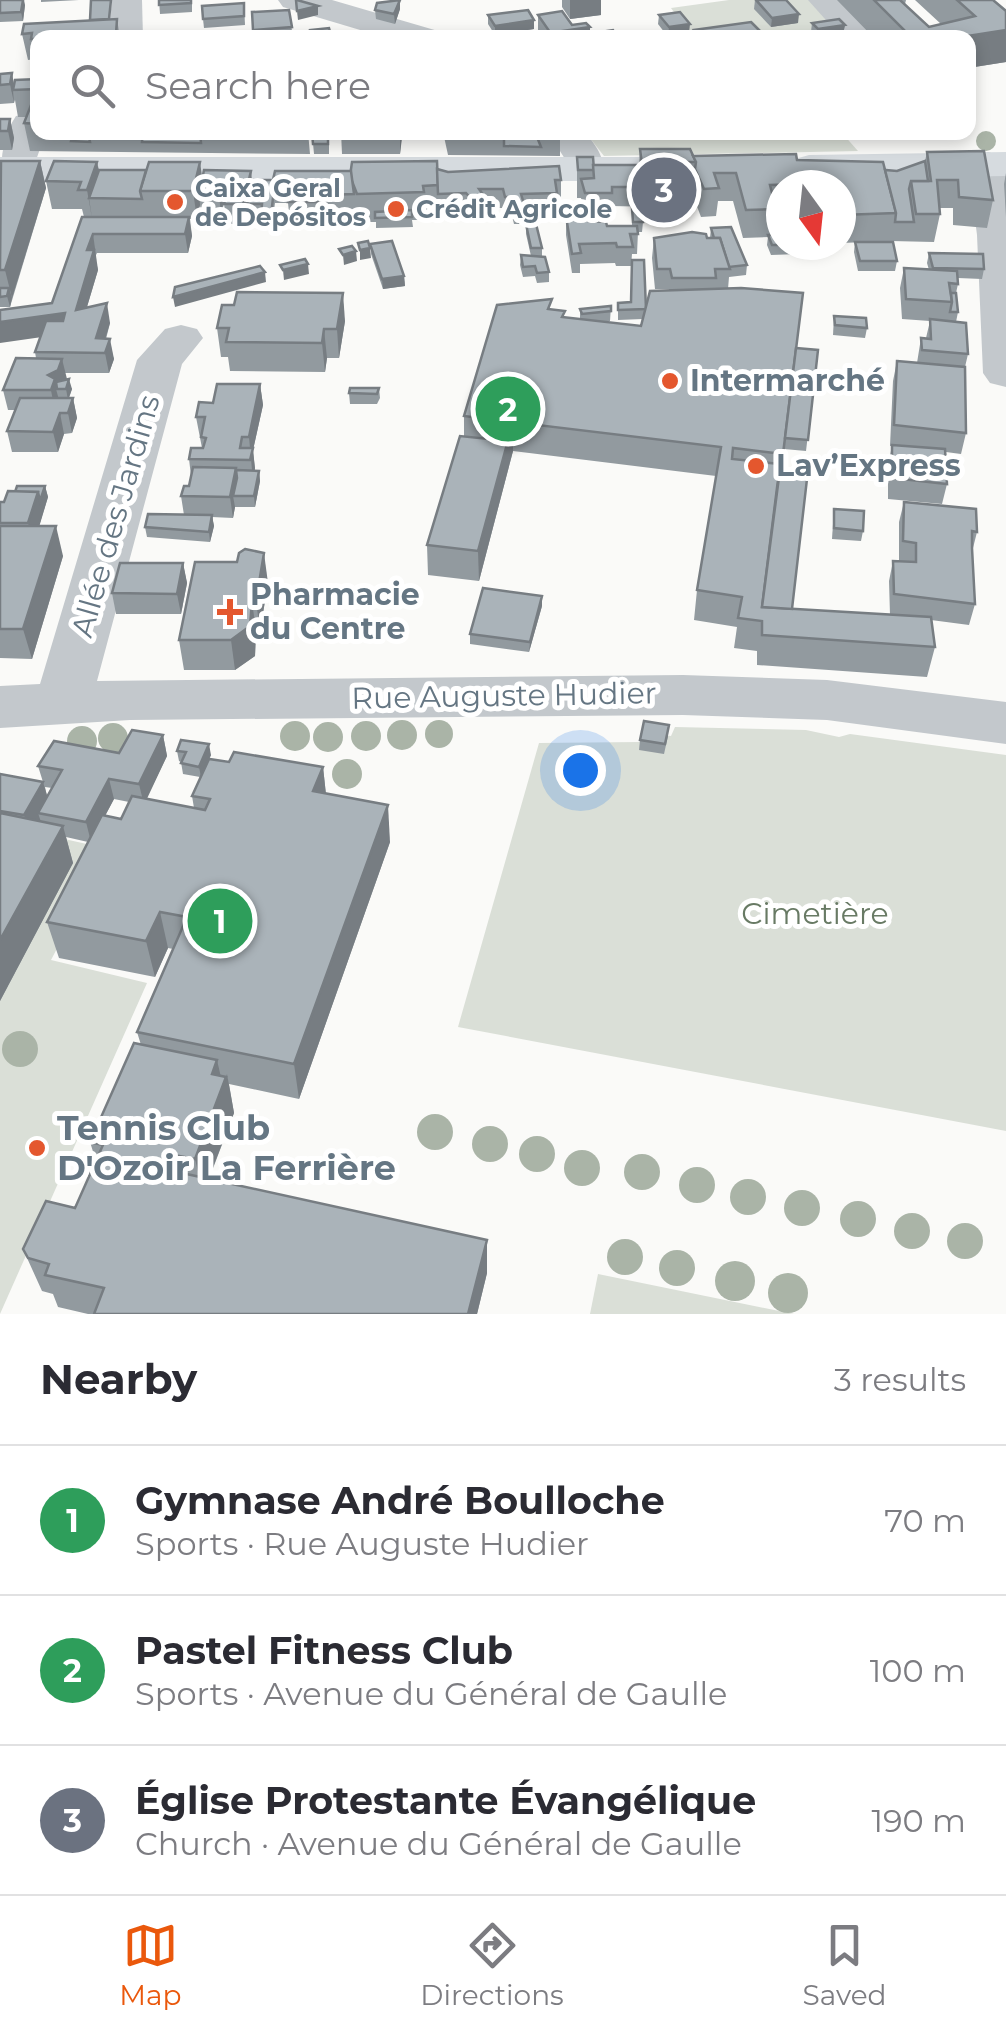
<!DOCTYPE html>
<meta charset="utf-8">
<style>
body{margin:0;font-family:Montserrat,sans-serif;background:#f2f2f3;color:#2b2b33}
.compass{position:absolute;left:766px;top:170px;width:90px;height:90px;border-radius:50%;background:#fff;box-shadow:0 5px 15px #0003;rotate:165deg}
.you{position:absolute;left:580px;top:770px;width:35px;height:35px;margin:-25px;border:8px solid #fff;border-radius:50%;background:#1a73e8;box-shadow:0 0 0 15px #1a73e833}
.badge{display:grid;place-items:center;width:65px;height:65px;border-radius:50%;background:#ea580c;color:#fff;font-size:32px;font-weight:700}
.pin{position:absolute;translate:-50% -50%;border:5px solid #fff;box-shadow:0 2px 10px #0006}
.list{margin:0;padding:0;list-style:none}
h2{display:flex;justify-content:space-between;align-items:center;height:130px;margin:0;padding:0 40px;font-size:42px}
h2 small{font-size:32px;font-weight:400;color:#7c7c81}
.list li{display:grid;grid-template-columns:65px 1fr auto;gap:30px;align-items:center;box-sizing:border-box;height:150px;padding:0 40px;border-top:2px solid #e1e1e2}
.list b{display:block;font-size:38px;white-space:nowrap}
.list p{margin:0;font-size:32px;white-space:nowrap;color:#7c7c81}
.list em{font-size:32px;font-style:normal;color:#7c7c81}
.icon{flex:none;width:55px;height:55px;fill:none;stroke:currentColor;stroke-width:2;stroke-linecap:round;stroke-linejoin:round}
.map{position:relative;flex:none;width:1006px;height:1314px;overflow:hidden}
.search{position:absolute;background:#fff;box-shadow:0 5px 15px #0003;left:30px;right:30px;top:30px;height:110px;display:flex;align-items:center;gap:25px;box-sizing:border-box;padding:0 35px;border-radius:20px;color:#7c7c81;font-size:38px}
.sheet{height:580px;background:#fff}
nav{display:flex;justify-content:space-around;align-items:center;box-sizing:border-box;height:140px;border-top:2px solid #e1e1e2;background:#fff;font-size:28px;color:#7c7c81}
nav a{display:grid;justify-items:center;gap:5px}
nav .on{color:#ea580c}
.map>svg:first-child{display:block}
.green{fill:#dadfd7}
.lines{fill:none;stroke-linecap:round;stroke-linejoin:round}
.minor{fill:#c3c8cc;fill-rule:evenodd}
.major{fill:#d6dbdf;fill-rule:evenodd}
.tree{fill:#aab4a7}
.wall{fill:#929a9f;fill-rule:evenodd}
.shaded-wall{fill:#777d82}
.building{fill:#aab3b9;stroke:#777d82;stroke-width:2.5}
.poi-dot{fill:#e4572e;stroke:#fff;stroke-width:4}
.labels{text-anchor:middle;stroke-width:10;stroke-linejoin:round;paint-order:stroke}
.far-poi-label{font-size:25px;font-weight:bold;fill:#657683;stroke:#fff;text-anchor:start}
.poi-label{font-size:30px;font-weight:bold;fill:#657683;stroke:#fff;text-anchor:start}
.street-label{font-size:30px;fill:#657683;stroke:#fff}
.park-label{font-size:30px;fill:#687a64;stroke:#fff}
.near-poi-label{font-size:35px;font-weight:bold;fill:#657683;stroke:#fff;text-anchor:start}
</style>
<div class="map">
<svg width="1006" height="1314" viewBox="0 0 1006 1314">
<rect width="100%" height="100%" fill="#fafaf8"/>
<!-- green -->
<g class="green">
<path d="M729,0H811L846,38H662L689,33L671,8Z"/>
<path d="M586,133H842L858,151L604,156Z"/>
<path d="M675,727L806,730L839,737L850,734L1006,755V1131L458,1027L539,743L640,742L643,732L671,736Z"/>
<path d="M42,834L109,849L51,960L147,983L0,1314V838Z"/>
<path d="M598,1274L794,1314H590Z"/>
</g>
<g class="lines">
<!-- minor -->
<g class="minor">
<path d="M112,0H142L143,38H108Z"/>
<path d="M278,0H332L438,31L443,38H387L283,7Z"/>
<path d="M808,0H844L879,38H842Z"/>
<path d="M38,112V132H46L30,177L16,181L2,177C0,158 4,133 16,116Z"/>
<path d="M548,132H586C596,148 610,161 598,178L584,182L570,178L564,170L565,159Z"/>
<path d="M988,152L1002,156L1006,162V387L990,383L983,373L977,235L968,164L974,156Z"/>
<path d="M181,325L197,329L203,338L182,364L97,681L683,675L827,680L1006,702V744L827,720L683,715L130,720L0,728V686L40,684L137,360L165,329Z"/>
</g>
<!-- major -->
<g class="major">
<path d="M1006,152V176L809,179L795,175L789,167L795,159L809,155Z"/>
<path d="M0,157H653L667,161L673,169L667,177L653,181H0Z"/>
</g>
</g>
<!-- trees -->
<g class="tree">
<circle cx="986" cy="141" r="10"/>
<circle cx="402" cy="735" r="15"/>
<circle cx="439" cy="734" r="14"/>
<circle cx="295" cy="736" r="15"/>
<circle cx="366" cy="736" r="15"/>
<circle cx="328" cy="737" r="15"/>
<circle cx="113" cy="738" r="15"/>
<circle cx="82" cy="741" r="15"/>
<circle cx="347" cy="774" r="15"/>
<circle cx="20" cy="1049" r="18"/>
<circle cx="435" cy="1132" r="18"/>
<circle cx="490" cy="1144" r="18"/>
<circle cx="537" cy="1154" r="18"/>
<circle cx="582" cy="1168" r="18"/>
<circle cx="642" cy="1172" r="18"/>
<circle cx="697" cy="1185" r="18"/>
<circle cx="748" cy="1197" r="18"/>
<circle cx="802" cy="1208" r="18"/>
<circle cx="858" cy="1219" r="18"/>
<circle cx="912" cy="1231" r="18"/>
<circle cx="965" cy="1241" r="18"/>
<circle cx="625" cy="1257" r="18"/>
<circle cx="677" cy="1268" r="18"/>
<circle cx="735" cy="1281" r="20"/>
<circle cx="788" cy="1293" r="20"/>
</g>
<!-- wall -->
<g class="wall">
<path d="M0,0L25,5L23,21L0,22Z"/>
<path d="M41,0H79L41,2Z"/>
<path d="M159,0H192V12L160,14Z"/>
<path d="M400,0V9L395,24L376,19L375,10Z"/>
<path d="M562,0H601V15L570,19L562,7Z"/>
<path d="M755,0L798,23L771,27L754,9Z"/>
<path d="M837,0H906L905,4L929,27L941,24L915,0H993L1006,62L968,68V38H874Z"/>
<path d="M244,3L245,25L204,28L203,19Z"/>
<path d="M289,10L293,38H254L252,12Z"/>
<path d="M488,15L534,20V29L495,35L488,24Z"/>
<path d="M538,15L572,25L590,33L618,38H541L538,32Z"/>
<path d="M659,15L689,33L668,37L658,24Z"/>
<path d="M117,19L120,38H38V65H36L35,59L28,60L22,34Z"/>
<path d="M812,23L845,25L843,34L815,36L811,32Z"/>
<path d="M0,74L14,84L38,79V132H308L310,154L30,151L24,123L27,117H18L15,100L14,103L0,104Z"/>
<path d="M0,119H10L14,138L12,150H0Z"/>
<path d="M312,132H329V154H314Z"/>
<path d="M341,132H402L400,154H342Z"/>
<path d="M443,132H559L560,138V156L448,155Z"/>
<path d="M640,149L693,156L797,160L897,171L925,161L927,152L993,200L987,228L953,225V208H939L940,214L934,242L891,241L841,243V185H781V212L776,213L773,235L781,245H800L799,254L771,255L767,245L768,237L743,238L733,201H718L716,216L701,217L693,196H674L670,202L657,201L656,207L612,206L611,212L584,213L581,198H577V157L593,165H639Z"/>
<path d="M40,161L46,188L10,307H0V163Z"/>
<path d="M97,162L99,170L202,178L252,180H273L351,171L437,169L448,172L561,180V199H557L556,212L524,213L523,224H514L512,216H505L503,208H487V219L474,221L467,213L424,214L425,220H412L413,227L376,228V222H359L355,212V213L326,214V222H290L288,203H275L272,225L263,226L262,213H248L246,224H227L224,204L221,214H201L200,205L197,219H190L192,236L188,253H97L95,257L98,270L87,307L110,323L106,339L114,359L109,373H65L66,380L72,389L69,398H73L77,418L72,433L64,434L58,452H12L7,431L15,410H8L3,390L36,358L35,352L84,217L82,209H52L46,181Z"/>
<path d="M1006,173V217L1004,184Z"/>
<path d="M632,208L643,222L642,232H638L637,254H632L631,266H616L615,263L580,264V273H572L566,235V216L607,226H632Z"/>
<path d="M526,224L542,248V257L549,272V282L537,283L535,276L523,277L520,265L521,255L531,256L526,234Z"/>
<path d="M711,228L747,265L746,275L729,277L728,289L796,348L818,350L806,451L784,449L780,477L792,609L890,615L889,581L893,561H899V522L904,502L977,532L972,552L975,604L969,625L931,620L935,647L927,677L757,665V651L734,648L737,627L694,620L697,590L716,476L513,451L479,581L428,575L427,545L464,436V416L551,309L565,317L580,319V309L611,306L610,321L604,322L641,326L643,319L618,320V303L646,306L669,290V289H655L652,258L654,238H710Z"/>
<path d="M855,242L897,261L895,271H858L854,252Z"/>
<path d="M370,244L404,276L405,286L383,289L371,254Z"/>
<path d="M929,253L984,269L982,279L958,278V284L956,293L958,312L956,322L968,354L965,367L966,433L961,454L946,452L947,484L942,504L888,499V465L892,446H890L893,381L897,361L917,363L921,338H926L930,321L902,319L900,288L904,268L929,270L927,263Z"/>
<path d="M834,316L867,328L865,338L833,335Z"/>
<path d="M345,321L339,358H327L325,372L230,371L228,357H221L217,328Z"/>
<path d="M260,384L263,405L253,450L255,471H259L260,481L255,507H235L233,518L212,517L214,526L210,542L147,537L145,527L184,515L181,496L189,486L191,476L189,459L202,448L196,417L213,403Z"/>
<path d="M379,388L380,398L377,404H350L349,393Z"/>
<path d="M45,486L48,497L39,526L63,556L32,659L0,658V502H4L15,492Z"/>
<path d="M834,509L863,531L861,541L832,539Z"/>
<path d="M183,563L187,583L181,614H116L112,593Z"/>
<path d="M268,583L260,631H256L255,656L235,670H184L179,640Z"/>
<path d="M542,606L529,652L470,644V634Z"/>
<path d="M163,735L167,756L146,799L194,808L192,796L200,777L183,774L181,762L179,761L177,751L211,755L209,759L229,762L323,767L326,794L390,842L299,1099L229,1084L234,1113L209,1179L487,1240V1273L477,1314H88L58,1307L53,1294L42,1291L23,1249L75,1208L96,1161L90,1142L141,1045L137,1032L173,949L168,948L155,977L59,958L47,922L88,842L66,837L73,863L0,1001V774L43,782L38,766L119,753ZM45,787L52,788L47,796ZM114,799L129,802L121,819L105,816Z"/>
<path d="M668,736L664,754L639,750L640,740Z"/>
</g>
<!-- shaded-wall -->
<g class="shaded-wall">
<path d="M23,0H24L25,5L23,21L21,12Z"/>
<path d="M400,0V9L395,24L394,14Z"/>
<path d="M570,0H601V15L570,19Z"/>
<path d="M318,6V15L298,20L297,11Z"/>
<path d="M799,14L798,23L771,27L772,18Z"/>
<path d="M534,20V29L495,35V26Z"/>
<path d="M690,24L689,33L668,37L669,27Z"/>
<path d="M845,25L843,34L817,38L818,29Z"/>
<path d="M590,27V38H563V31Z"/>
<path d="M1006,30V62L968,68V38H955Z"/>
<path d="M761,32V38H723Z"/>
<path d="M12,73L15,90H13L14,103L10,84Z"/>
<path d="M10,119L14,138L12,150L8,131Z"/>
<path d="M400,132H402V138L400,154Z"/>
<path d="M40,161L46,188L12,298L5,270Z"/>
<path d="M97,162L102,189L89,198L92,218L87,190Z"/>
<path d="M200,162L204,190L199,194L200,205L197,219L193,191Z"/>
<path d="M676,162L674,196L670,202L673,168Z"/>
<path d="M251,171L253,190L247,204L248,213L246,224L243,204Z"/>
<path d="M221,185L223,204L221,214L219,195Z"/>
<path d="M487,200V219L474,221V202Z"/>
<path d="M189,217L192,236L188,253L185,234Z"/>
<path d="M93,234L98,270L80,330L76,310L87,250Z"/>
<path d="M370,248L371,258L360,260V250Z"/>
<path d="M356,251L357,261L344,265L343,255Z"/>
<path d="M308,264L309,274L284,280L283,270Z"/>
<path d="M265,272L266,282L175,307L173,297Z"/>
<path d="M404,276L405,286L383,289L382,279Z"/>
<path d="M9,288L12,298L10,307L7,296Z"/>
<path d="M343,293L345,321L339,358L337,329Z"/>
<path d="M107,303L110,323L101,353L96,338Z"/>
<path d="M65,313L70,333L0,343V322Z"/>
<path d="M324,329L327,358L325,372L322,343Z"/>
<path d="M110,339L114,359L109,373L105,353Z"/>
<path d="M62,359L67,379L62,389H56L59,400L55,411L48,375Z"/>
<path d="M69,379L72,389L68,400L66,389Z"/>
<path d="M260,384L263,405L253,450L255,468L253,481L249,437Z"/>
<path d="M73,398L77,418L72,433L68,413Z"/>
<path d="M60,413L64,434L58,452L53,432Z"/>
<path d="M513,422V451L479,581L478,551Z"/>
<path d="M236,468L238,488L233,496L235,507L233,518L230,497Z"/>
<path d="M259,471L260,481L255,507L254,496Z"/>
<path d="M45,486L48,497L34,544L28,523L38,492Z"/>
<path d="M212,515L214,526L210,542L209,532Z"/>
<path d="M56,526L63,556L32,659L23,629Z"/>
<path d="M264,553L268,583L260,631L256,601Z"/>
<path d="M183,563L187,583L181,614L177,594Z"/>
<path d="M542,596V606L529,652L530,642Z"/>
<path d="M252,601L256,631L255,656L235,670L231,640Z"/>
<path d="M163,735L167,756L144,805L139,784Z"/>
<path d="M209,744L211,755L201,777L199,767Z"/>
<path d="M323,767L327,805L313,791Z"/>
<path d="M109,779L114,799L91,842L86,822Z"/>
<path d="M43,782L52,812L38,813L43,828L34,845L24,815Z"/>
<path d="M388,805L390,842L299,1099L294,1064Z"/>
<path d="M63,826L73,863L0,1001V940Z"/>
<path d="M160,912L168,948L155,977L146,941Z"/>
<path d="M217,1060L223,1086L227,1074L234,1113L203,1193L195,1159L212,1074Z"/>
<path d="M179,1156L188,1190L173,1171Z"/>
<path d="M487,1240V1273L477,1314H468Z"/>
</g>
<!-- building -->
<g class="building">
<path d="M0,0H23L21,12L0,13Z"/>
<path d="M91,0H111L109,19L90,20Z"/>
<path d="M159,0H191V3L159,5Z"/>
<path d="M296,0H297L318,6L297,11Z"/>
<path d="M400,0L394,14L375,10L377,3Z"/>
<path d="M756,0H786L799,14L772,18Z"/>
<path d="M874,0H900L929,27L975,16L957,0H993L1006,11V30L955,38H912Z"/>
<path d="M244,3V16L203,19L202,6Z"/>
<path d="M289,10L292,27L253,30L252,12Z"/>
<path d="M528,10L534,20L495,26L488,15Z"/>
<path d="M562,11L572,25L586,23L590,27L563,31L567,37L613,30L618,38H554L538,15Z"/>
<path d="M680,12L690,24L669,27L659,15Z"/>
<path d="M117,19L116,34L103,35V38L31,39L32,33L22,34L24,24Z"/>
<path d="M839,19L845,25L818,29L812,23Z"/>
<path d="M751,22L761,32L723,38H700L694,30Z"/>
<path d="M329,28L331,35L358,33L359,38H311L310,30Z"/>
<path d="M836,33L840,38H809Z"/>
<path d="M634,34L637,38H621L619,36Z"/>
<path d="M12,73L10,84L0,85V74Z"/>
<path d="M38,79V89L13,90L15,80Z"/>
<path d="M31,105H38V124L24,123Z"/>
<path d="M0,119H10L8,131H0Z"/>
<path d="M74,132H88L90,142L71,141Z"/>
<path d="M143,132H200L201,143L142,142Z"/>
<path d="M200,132H256V134H199Z"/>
<path d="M312,132H328V144H313Z"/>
<path d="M341,132H400L399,136L341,135Z"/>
<path d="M447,132H504V137L448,136Z"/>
<path d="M504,132H535L541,147L504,146Z"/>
<path d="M539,132H559L560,138L541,137Z"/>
<path d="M640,149H690L696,162H676L673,168L659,166V172H643Z"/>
<path d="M984,151L993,200L959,197L958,180H937L940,214H916L911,181H931L927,152Z"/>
<path d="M796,154L797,160L883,162L896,213L841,215V185L804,184L770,185L776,209L746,210L736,173H714L719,188L704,189L695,169L696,162L693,156Z"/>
<path d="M577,157H593L594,170H578Z"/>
<path d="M1,161H40L5,270H0Z"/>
<path d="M54,161L97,162L87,190H78L81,182L46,181Z"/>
<path d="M437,161L438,185L423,186L424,192L357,194L350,176L352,162Z"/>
<path d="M925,161L928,181H911L909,189L914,222H895L896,213L885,170L897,171Z"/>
<path d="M149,162H200L193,191H140Z"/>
<path d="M593,165H639L642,187H612V193H585L581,179L594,178Z"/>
<path d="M559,166L561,180H555L557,193L521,194L524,204L514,205L513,197H505L503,189H479L487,200L474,202L466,193L438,194L437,169L448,172Z"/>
<path d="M99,170H146L140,191L142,199L89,198Z"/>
<path d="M204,170L251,171L243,204H224L229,185H221L219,195L199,194Z"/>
<path d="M275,171H351L354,194L325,195V202H288L292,184H272Z"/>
<path d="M252,180H273V198L271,215L261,216L262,204H247Z"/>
<path d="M632,208H642L643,222H633Z"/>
<path d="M412,210V217L375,218V212Z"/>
<path d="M584,215L588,221L606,222L607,226H637L638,234H630L633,247H617L616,243L579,244L581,253L572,254L566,216Z"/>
<path d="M82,217H189L185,234H93L87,250H94L76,310L107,303L96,338L110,339L105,353L35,352L46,321H63L65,313L0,322V310L52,303Z"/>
<path d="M526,224H536L542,248H531Z"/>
<path d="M731,227L747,265L729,267L720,238H714L711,228Z"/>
<path d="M692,232L706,234L707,238H720L730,269H715L716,278H672L670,269H657L654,238Z"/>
<path d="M768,235H781V245H772Z"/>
<path d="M368,241L370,248L360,250L358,243Z"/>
<path d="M392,241L404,276L382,279L370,244Z"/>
<path d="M855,242H893L897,261H860Z"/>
<path d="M352,246L356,251L343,255L339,249Z"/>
<path d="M929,253L983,254L984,269L933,268Z"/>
<path d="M521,255L545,257L549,272L537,273L535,266L523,267Z"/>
<path d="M305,259L308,264L283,270L280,265Z"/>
<path d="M632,260H644L646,309L618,310V303L631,302Z"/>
<path d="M260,266L265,272L173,297L175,287Z"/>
<path d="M904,268L957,271L958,284L949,283L952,302L906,299Z"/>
<path d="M0,288H9L7,296L0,297Z"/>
<path d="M741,288L803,293L783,454L733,448L732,459L780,464L762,607L931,617L935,647L762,635V621L738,618L742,597L697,590L721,447L513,422L478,551L427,545L460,436L498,440L503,421L464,416L497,305L552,299L548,309L565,311L562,317L641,326L650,291Z"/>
<path d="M237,292L343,293L337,329H324L322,343L226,342L229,328H217L222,305H234Z"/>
<path d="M951,293H956L958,312H950L952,302Z"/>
<path d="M611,306V311L582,314L580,309Z"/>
<path d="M834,316L866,318L867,328L835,325Z"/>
<path d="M930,319L966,323L968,354L922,350L921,338L931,339Z"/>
<path d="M796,348L818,350L808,440L785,438Z"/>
<path d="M16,358L62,359L58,370L48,375L55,379L51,390H3Z"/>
<path d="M897,361L965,367L966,433L894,425Z"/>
<path d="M69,379L66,389H57L56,382Z"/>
<path d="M217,384H260L249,437H242L240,448H253L250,460L189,459L191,448H203L206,438L201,437L205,417H196L199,402L213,403Z"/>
<path d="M350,388H379L377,394L349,393Z"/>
<path d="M20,398H73L68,413H60L53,432L7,431Z"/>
<path d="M892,445L945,449L947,484L892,478Z"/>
<path d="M193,467L236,468L230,497L181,496L184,486H189Z"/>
<path d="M236,470L259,471L254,496H233L237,478Z"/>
<path d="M779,477L807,479L792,609L762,607Z"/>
<path d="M17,486H45L40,501L38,492H15Z"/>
<path d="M8,491L38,492L28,523H0V502H4Z"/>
<path d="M904,502L976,509L977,532L972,531V548L975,604L894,594L893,561L916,562V543L903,541Z"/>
<path d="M834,509L864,511L863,531L834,528Z"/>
<path d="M148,514L212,515L209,532L145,527Z"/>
<path d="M0,526H56L23,629H0Z"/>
<path d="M245,549L264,553L256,601H252L250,626L231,640H179L195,562H237L239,553Z"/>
<path d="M120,563H183L177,594L112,593Z"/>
<path d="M483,588L542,596L530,642L470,634Z"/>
<path d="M644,721L669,725L665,744L640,740Z"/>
<path d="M132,730L163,735L139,784L109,779L86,822L38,813L62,770L38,766L54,741L119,753Z"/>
<path d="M181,740L209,744L199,767L181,763L186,752L177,751Z"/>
<path d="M234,752L323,767L313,791L388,805L294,1064L137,1032L187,917L160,912L146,941L47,922L102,815L121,819L132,796L205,810L210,799L192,796L209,759L229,762Z"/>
<path d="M0,774L43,782L24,815L0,811Z"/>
<path d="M0,813L63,826L0,940Z"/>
<path d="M134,1043L217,1060L212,1074L226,1077L195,1159L179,1156L173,1171L487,1240L468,1314H94L104,1288L45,1275L49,1264L28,1258L23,1249L46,1201L75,1208L103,1145L90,1142Z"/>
</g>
<!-- markers -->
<g class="poi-dot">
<circle cx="175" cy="202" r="10"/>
<circle cx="396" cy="209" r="10"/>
<circle cx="670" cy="381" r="10"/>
<circle cx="756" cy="466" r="10"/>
<path d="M225 597h10v10h10v10h-10v10h-10v-10h-10v-10h10z"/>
<circle cx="37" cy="1148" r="10"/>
</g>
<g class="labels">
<!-- far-poi labels -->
<g class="far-poi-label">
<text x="195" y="197">Caixa Geral<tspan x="195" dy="29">de Depósitos</tspan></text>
<text x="416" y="218">Crédit Agricole</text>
</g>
<!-- poi labels -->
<g class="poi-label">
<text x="690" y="391">Intermarché</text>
<text x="776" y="476">Lav’Express</text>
<text x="250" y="605">Pharmacie<tspan x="250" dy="34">du Centre</tspan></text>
</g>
<!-- street labels -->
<g class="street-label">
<text transform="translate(116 516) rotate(-74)" y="10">Allée des Jardins</text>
<text transform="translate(504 696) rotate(-1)" y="10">Rue Auguste Hudier</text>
</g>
<!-- park labels -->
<g class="park-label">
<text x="815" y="924">Cimetière</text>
</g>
<!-- near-poi labels -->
<g class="near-poi-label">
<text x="57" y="1140">Tennis Club<tspan x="57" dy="40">D'Ozoir La Ferrière</tspan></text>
</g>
</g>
</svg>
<svg class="compass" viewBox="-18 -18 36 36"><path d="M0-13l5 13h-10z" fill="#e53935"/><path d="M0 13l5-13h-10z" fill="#7c7c81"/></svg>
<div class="you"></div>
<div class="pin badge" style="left:220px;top:921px;background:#2e9e5b">1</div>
<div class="pin badge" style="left:508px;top:409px;background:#2e9e5b">2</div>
<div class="pin badge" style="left:664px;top:190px;background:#6b7280">3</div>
<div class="search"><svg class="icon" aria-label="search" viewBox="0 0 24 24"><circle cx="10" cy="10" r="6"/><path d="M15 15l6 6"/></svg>Search here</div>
</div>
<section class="sheet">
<h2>Nearby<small>3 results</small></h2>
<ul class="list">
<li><span class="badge" style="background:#2e9e5b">1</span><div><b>Gymnase André Boulloche</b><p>Sports · Rue Auguste Hudier</p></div><em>70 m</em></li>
<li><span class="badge" style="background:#2e9e5b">2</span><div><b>Pastel Fitness Club</b><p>Sports · Avenue du Général de Gaulle</p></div><em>100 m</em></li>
<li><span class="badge" style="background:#6b7280">3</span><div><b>Église Protestante Évangélique</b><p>Church · Avenue du Général de Gaulle</p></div><em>190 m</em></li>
</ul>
</section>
<nav>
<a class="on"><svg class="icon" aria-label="map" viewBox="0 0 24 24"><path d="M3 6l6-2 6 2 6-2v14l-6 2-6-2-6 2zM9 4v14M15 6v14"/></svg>Map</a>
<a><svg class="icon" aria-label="directions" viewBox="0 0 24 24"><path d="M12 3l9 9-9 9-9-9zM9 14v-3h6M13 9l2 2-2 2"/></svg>Directions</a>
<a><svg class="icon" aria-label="saved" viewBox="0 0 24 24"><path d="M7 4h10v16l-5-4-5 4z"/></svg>Saved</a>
</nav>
